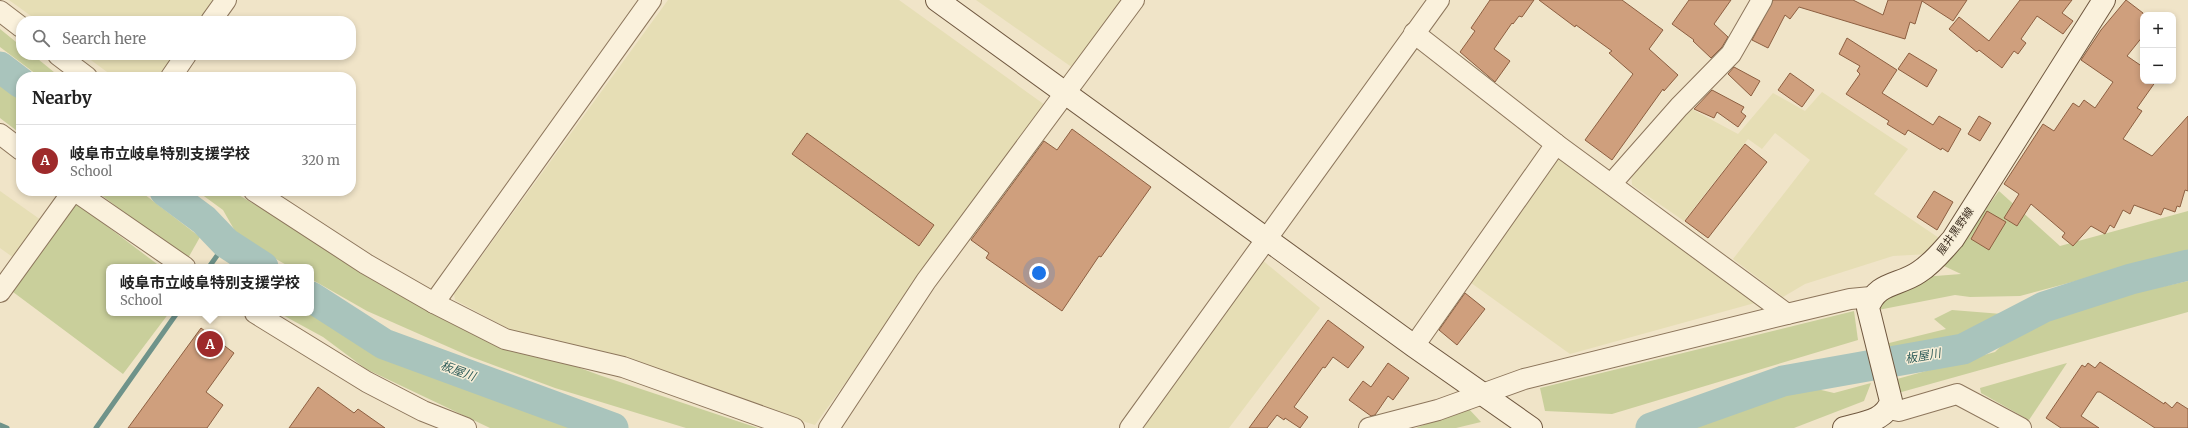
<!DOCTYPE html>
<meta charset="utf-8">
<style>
body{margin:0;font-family:Merriweather,"Noto Sans JP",serif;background:#f2f2f2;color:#222}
.controls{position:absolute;right:12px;top:12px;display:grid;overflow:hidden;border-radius:8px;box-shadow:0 2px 6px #0003}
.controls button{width:36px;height:36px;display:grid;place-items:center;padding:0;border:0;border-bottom:1px solid #e0e0e0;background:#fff;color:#222;font:20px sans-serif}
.you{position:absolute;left:1039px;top:273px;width:14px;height:14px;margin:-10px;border:3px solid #fff;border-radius:50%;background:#1a73e8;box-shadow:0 0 0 6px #1a73e833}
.badge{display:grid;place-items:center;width:26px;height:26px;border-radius:50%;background:#9e2a2b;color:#fff;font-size:13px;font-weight:700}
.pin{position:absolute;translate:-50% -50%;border:2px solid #fff;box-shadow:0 1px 4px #0006}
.popup{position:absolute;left:106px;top:264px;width:208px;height:52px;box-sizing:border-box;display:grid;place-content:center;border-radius:8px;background:#fff;filter:drop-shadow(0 1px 3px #0005);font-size:13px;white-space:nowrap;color:#767676}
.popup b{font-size:15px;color:#222}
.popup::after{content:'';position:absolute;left:50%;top:100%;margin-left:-8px;border:8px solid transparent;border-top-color:#fff}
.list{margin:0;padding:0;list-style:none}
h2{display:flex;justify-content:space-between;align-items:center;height:52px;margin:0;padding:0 16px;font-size:17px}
h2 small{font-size:13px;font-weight:400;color:#767676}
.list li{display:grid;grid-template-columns:26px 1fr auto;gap:12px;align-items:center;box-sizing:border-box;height:72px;padding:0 16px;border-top:1px solid #e0e0e0}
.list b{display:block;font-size:15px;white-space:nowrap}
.list p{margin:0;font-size:13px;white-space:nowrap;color:#767676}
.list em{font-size:13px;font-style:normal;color:#767676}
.icon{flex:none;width:22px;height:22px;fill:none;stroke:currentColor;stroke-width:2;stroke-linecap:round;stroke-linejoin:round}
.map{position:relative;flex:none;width:2188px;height:428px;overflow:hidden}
.search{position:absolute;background:#fff;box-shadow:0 2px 6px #0003;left:16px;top:16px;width:340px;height:44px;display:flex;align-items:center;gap:10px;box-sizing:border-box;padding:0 14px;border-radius:16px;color:#767676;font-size:15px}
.panel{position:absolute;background:#fff;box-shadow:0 2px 6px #0003;left:16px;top:72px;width:340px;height:124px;border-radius:16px}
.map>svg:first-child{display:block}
.farmland{fill:#e6deb5}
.green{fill:#c9cf9b}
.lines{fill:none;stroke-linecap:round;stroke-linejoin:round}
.stream{stroke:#6f938a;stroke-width:5}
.river{stroke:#a9c4bc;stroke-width:31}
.building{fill:#cf9f7d;stroke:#8d5f41}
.street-casing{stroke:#8d765c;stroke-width:22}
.secondary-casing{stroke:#6f573f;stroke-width:24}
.street{stroke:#faf1dc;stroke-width:20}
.secondary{stroke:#faf1dc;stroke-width:22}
.labels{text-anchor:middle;stroke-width:3;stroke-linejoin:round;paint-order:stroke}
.street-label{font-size:11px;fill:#3d2e20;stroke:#f7eed8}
.water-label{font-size:12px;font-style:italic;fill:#2f5d5a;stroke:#f7eed8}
</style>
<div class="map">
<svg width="2188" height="428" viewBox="0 0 2188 428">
<rect width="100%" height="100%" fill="#f0e4c8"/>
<!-- farmland -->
<g class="farmland">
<path d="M9,0H215L200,21H38Z"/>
<path d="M668,0H899L1045,105L815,425L511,330L455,300L454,294Z"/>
<path d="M976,0H1124L1073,68Z"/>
<path d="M84,55H175L160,77H114Z"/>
<path d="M1822,92L1908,149L1874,194L1942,240L1929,254L1893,256L1805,284L1783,297L1733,259L1810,160L1775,133L1762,149L1748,139L1684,221L1632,185L1631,172L1688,107L1738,134L1773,93L1805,111Z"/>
<path d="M1560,155L1762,301L1570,354L1467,280Z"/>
<path d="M0,191L41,220L14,258L0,248Z"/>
<path d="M1261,259L1320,308L1229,428H1143Z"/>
</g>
<!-- green -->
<g class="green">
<path d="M0,29L21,46V55H33L60,77H40L0,47Z"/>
<path d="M0,83L21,99V134L0,118Z"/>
<path d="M96,191H140L200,237L187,260Z"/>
<path d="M197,191H232L339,255L482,332L599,375L758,428H686L555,388L469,356L367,311L311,279V267H290L239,238L223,210Z"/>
<path d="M1999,191L2060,246L2188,211V251L2020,296L1970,297L1955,295L1873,311L1897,279L1961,274L1944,266Z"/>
<path d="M75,202L161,267H109V313H169L123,374L9,289Z"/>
<path d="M2188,281V312L1898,393L1891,383L1897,379L1995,352L2021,326L2061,301L2138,292Z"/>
<path d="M1952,310L2002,314L2007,326L1963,349L1912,352L1881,345L1946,329L1934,319Z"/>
<path d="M311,311L497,400L584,428H490L366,369L323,337L279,313Z"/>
<path d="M1854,311L1858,340L1612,414L1545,411L1540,388Z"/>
<path d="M2067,363L2029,420L1981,393L1980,388Z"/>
<path d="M1783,381L1834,393L1871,383L1864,401L1794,428H1672Z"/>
<path d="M1468,408L1481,422L1456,428H1416Z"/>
</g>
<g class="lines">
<!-- stream -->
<g class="stream">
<path d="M209,267L226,243"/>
<path d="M0,425L7,428"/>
<path d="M96,428L177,313"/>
</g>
<!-- river -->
<g class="river">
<path d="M0,67L21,83"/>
<path d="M165,191L204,220L226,243L263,267"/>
<path d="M311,297L384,344L613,428"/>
<path d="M1651,428L1783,381L1963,349L2044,307L2131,279L2188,265"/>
</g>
</g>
<!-- building -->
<g class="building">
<path d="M1490,0H1534L1522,17L1519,16L1513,24L1512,23L1494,49L1510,61L1495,82L1460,52L1475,31L1471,28Z"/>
<path d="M1539,0H1622L1663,30L1649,49L1678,75L1664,91L1663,89L1612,160L1585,140L1633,74L1609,53L1612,51L1576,25L1575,27Z"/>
<path d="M1689,0H1731L1714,24L1728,37L1722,47L1711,58L1693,41L1694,40L1672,24Z"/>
<path d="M1773,0H1853L1883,15L1888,0H1967L1953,21L1922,1L1915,24L1910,22L1905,39L1799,7L1790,19L1785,15L1768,48L1752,40Z"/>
<path d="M2020,0H2072L2062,13L2073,21L2063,34L2037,16L2021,39L2026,43L2018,54L2014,51L2002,68L1979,50L1977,52L1949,29L1959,17L1989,41Z"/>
<path d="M2126,0L2143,13V36L2127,56L2143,67V81H2156L2137,108L2142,111L2123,139L2152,156L2188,116V191L2185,190L2180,207L2177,206L2175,212L2164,208L2161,215L2134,205L2130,214L2123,210L2114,228L2110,225L2105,234L2091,226L2073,246L2062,237L2065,233L2031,204L2017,226L2004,218L2019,194L2004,184L2043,124L2054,131L2073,103L2079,107L2084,100L2095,108L2113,82L2081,60L2101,30Z"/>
<path d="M1847,38L1897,70L1882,93L1933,125L1939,116L1961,129L1948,152L1942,148L1941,150L1908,130L1905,135L1887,124L1889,121L1846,94L1860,74L1857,71L1860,66L1839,54Z"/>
<path d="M1909,53L1937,70L1927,87L1898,69Z"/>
<path d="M1734,67L1760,81L1751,96L1728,74Z"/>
<path d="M1790,73L1814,90L1802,107L1778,90Z"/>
<path d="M1712,90L1744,107L1741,112L1746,116L1738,127L1717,112L1714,118L1694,109Z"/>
<path d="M1979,116L1991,123L1980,141L1968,134Z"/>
<path d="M1072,129L1151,187L1101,257L1099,256L1062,311L986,258L989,253L971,240L1044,141L1057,150Z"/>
<path d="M807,133L934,225L919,246L792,154Z"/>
<path d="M1745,144L1767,162L1708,238L1685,221Z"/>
<path d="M1934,191L1953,202L1937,230L1917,217Z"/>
<path d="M1987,211L2006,222L1989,250L1971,239Z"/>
<path d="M1465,293L1485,309L1457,345L1439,330Z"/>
<path d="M1328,320L1364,347L1348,368L1333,357L1325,368L1323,367L1294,407L1308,417L1300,428L1285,418L1284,420L1277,415L1267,428H1249Z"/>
<path d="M201,328L234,353L206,392L223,405L207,428H128Z"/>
<path d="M2100,362L2164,404L2165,402L2172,408L2177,402L2188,409V428H2155L2100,392H2097L2081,416L2099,428H2061L2046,418L2082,365L2085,367L2088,363L2095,368Z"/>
<path d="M1388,363L1409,378L1393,400L1388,396L1375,415L1371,416L1349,400L1363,381L1371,387Z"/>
<path d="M318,387L354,413L358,409L385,428H289Z"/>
</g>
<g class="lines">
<defs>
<g id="street">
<path d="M0,11L21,27"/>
<path d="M211,21L226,0"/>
<path d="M1414,33L1556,144L1787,314"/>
<path d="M58,55L87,77"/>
<path d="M171,77L186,55"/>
<path d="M0,134L21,150"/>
<path d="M1612,183L1679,107L1731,54L1762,0"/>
<path d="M75,191L185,267"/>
<path d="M254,191L366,264L434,303L505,339L623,367L794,428"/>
<path d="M0,292L73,191"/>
<path d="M434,303L651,0"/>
<path d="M255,313L367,382L423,411L466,428"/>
<path d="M1414,346L1556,144"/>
<path d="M1889,409L1899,411L1957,394L2021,428"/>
<path d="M829,428L926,281L1134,0"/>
<path d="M1130,428L1439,0"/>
<path d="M1369,428L1438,410L1524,379L1787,314L1850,299L1871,297"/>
</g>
<g id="secondary">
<path d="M937,0L1414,346L1531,428"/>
<path d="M1844,428C1862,423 1886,421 1891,401L1868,308C1876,282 1899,286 1919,272C1933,263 1942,251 1953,239L2104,0"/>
</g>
</defs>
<!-- street casing -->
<use href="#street" class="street-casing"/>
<!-- secondary casing -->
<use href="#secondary" class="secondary-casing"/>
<!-- street -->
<use href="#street" class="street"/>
<!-- secondary -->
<use href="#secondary" class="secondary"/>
</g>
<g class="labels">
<!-- street labels -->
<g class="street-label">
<text transform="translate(1955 231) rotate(-55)" y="4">屋井黒野線</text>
</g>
<!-- water labels -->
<g class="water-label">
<text transform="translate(1923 356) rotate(-10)" y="4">板屋川</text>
<text transform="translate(458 371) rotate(20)" y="4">板屋川</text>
</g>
</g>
</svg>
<div class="controls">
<button>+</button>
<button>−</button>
</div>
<div class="you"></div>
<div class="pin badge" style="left:210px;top:344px">A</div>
<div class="popup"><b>岐阜市立岐阜特別支援学校</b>School</div>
<div class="search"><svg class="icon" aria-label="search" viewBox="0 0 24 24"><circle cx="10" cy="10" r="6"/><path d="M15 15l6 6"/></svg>Search here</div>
<section class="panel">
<h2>Nearby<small></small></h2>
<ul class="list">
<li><span class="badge">A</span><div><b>岐阜市立岐阜特別支援学校</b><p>School</p></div><em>320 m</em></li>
</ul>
</section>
</div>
